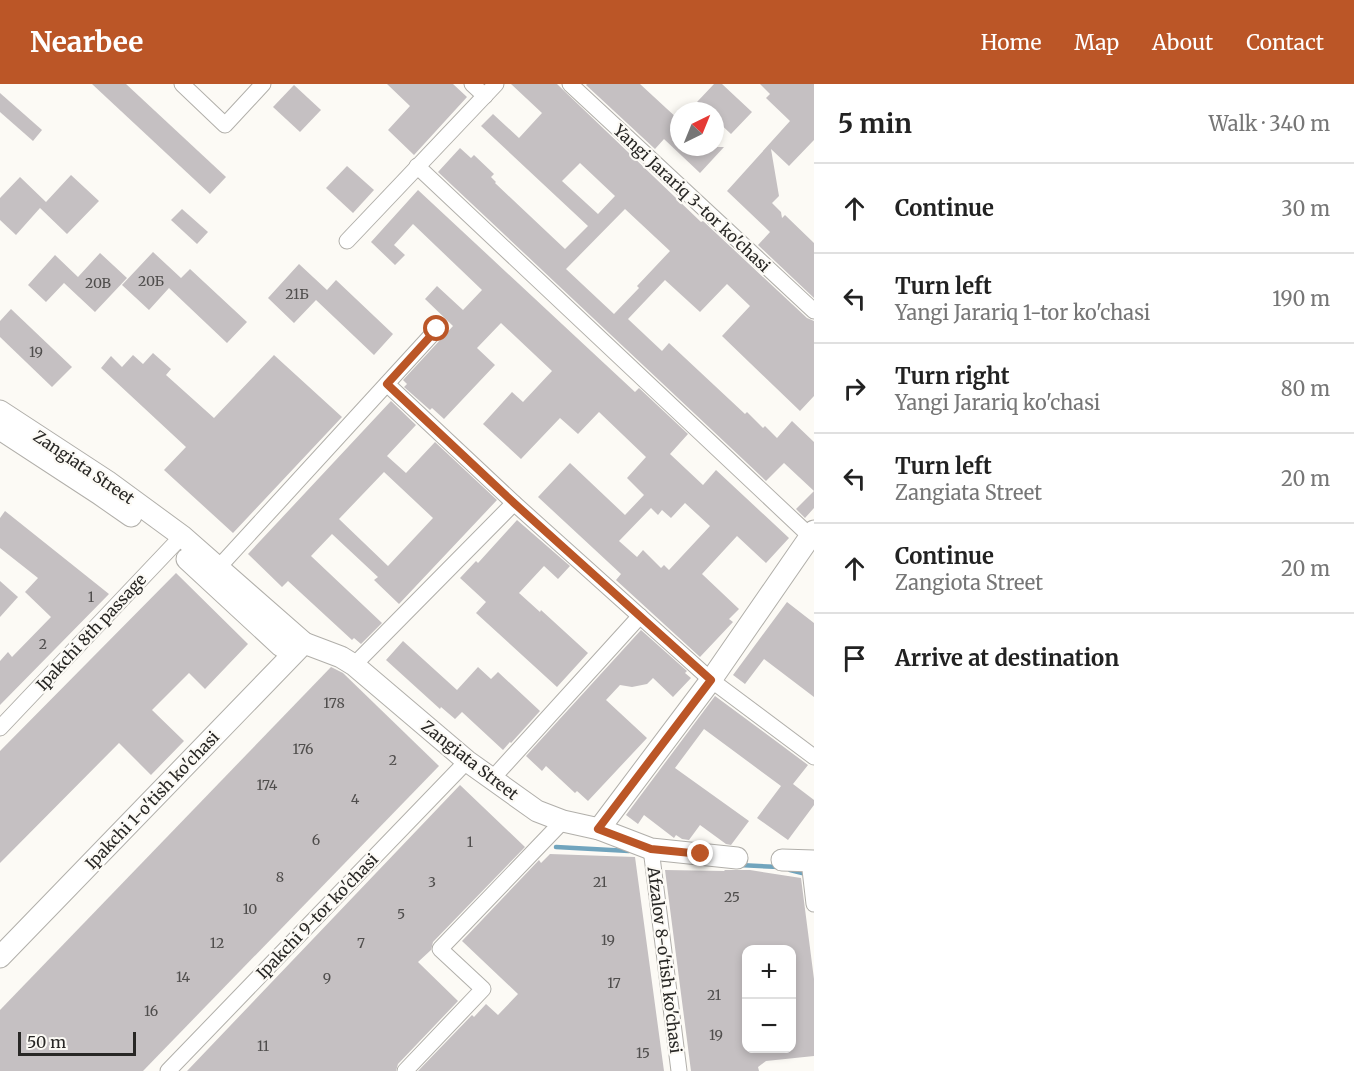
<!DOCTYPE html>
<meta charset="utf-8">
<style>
body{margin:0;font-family:Merriweather,serif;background:#f2f2f2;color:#222}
.controls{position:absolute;right:18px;bottom:18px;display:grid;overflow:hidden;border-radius:12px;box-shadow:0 3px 9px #0003}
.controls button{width:54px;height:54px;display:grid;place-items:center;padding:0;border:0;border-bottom:2px solid #e0e0e0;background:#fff;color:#222;font:30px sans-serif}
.compass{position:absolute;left:670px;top:18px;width:54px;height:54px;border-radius:50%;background:#fff;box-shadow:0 3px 9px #0003;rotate:43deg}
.scale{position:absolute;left:18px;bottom:15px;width:118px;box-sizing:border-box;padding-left:6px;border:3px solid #282725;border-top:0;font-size:16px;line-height:21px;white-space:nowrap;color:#282725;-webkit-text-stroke:4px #fcfaf5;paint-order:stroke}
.stop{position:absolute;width:18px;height:18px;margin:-14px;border:4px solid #bb5627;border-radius:50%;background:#fff}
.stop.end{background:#bb5627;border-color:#fff;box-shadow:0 2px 6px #0008}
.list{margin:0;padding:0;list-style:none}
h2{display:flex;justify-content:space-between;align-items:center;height:78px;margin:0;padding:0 24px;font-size:26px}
h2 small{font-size:20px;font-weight:400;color:#767676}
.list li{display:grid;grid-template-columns:39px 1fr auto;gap:18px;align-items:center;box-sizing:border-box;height:90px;padding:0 24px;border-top:2px solid #e0e0e0}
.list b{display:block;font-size:22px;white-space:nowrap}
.list p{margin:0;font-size:20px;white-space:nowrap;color:#767676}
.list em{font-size:20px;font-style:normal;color:#767676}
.icon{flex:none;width:33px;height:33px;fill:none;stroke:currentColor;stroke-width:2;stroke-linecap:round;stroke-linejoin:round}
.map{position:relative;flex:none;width:814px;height:987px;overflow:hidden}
header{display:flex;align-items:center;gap:36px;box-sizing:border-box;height:84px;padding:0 30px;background:#bb5627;color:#fff}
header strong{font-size:28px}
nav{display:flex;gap:33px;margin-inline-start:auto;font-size:21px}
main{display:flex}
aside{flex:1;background:#fff}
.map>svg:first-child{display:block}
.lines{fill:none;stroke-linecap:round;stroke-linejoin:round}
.stream{stroke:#70a4bd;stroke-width:4.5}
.building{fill:#c5c0c2;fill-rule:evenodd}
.street-casing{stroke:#b1afaa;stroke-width:17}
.secondary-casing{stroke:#b1afaa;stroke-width:23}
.street{stroke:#fff;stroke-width:15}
.secondary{stroke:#fff;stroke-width:21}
.route{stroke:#bb5627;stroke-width:8}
.labels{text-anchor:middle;stroke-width:4.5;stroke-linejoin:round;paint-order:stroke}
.number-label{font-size:14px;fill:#4f4d4c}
.street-label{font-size:16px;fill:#282725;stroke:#fcfaf5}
</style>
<header>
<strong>Nearbee</strong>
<nav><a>Home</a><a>Map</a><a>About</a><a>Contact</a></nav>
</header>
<main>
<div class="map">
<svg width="814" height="987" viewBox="0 0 814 987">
<rect width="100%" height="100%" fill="#fcfaf5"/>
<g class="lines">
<!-- stream -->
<g class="stream">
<path d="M556,763L629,767"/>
<path d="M739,781L779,783"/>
<path d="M790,786L802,789"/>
</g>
</g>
<!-- building -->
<g class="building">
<path d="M92,0H126L226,93L210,110Z"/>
<path d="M387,0H453L467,13L414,71L388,46L410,22Z"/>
<path d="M511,0H557L701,138L703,137L807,234L814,237V312L800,327L722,252L750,222L727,200L700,228L665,196L628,235L662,267L669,259L745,330L747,328L763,344L765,342L777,354L792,337L814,358V424L805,434L796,425L814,407L784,379L766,397L438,88L460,64L471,74L474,71L494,90L491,93L496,98L495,99L565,165L588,142L481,42L493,30L519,54L542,29ZM580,79L615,112L598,130L562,97ZM625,125L670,167L637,202L639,204L614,230L566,185Z"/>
<path d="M587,0H640L679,36V63H724L700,89L664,55L655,65L586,1Z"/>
<path d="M714,0H722L752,28L731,50L715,35V27H706L697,18Z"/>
<path d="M760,0H814V56L789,82L771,65L779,112L772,119L781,128L782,134L785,131L814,159V214L758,161L770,148L727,107L790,37L766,14L770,10Z"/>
<path d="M294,1L321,26L300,48L273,23Z"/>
<path d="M0,9L42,46L33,57L0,28Z"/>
<path d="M347,82L374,106L353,129L326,104Z"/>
<path d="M71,91L99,117L67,150L40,124L16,151L0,136V114L20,93L46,118Z"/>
<path d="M418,106L635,308L639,304L688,350L670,370L703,401L716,386L789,454L766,479L737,452L702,490L739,525L729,535L733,538L700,573L616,496L621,490L538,413L570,379L625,431L644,411L627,394L646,373L599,328L578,350L560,334L521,375L483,340L512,308L523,318L552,287L501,239L477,264L495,281L444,335L432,324L430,326L404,303L407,300L403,296L453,242L425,215L437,202L463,226L482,206L413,140L394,161L405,171L395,181L371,158ZM685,419L710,442L669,486L664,481L661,484L643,466L637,473L619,457L651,424L658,431L662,426L671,434Z"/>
<path d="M182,125L208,148L197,160L171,136Z"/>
<path d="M153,168L181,194L190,185L247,238L227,259L169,204L149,226L122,201Z"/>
<path d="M100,169L127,194L95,228L64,199L46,218L28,201L55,171L78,193Z"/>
<path d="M299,180L327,206L336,196L393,250L374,271L316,216L294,239L268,214Z"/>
<path d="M11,225L72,283L52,303L0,253V237Z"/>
<path d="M153,269L171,285L166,291L214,334L274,271L342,333L233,449L164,386L186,363L101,284L111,272L122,283L133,271L143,280Z"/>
<path d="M391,317L416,341L387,372L406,389L435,358L497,416L399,520L374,496L378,493L332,450L311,472L382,539L361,560L354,554L352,556L288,497L282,503L248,470ZM384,388L433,434L388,482L339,435Z"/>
<path d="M5,427L109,510L0,621V577L8,568L12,573L51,533L25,508L38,494L0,464V434Z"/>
<path d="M517,436L570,482L558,495L544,482L519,509L540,528L541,526L588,569L557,603L476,529L486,518L460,494L476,477L478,479Z"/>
<path d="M176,489L248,560L205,605L189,589L152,626L184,657L151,691L119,659L0,779V667Z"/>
<path d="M0,497L18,513L0,533Z"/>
<path d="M787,518L814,539V613L764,575L745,600L733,591Z"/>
<path d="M641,546L687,587L685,589L691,594L673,613L653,594L647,600L632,603L620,601L606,616L647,654L588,717L577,707L575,709L546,682L542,687L526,672Z"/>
<path d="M403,557L457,606L478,583L491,595L498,588L540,627L511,659L510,658L503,666L462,628L455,635L441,623L440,625L386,576Z"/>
<path d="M331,583L343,589L439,682L143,987H0V926Z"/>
<path d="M715,612L808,681L793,700L814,716V721L788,756L757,734L781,702L704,645L675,684L749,737L731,761L726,760L700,741L689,756L682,755L676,751L674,754L644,731L638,740L626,731Z"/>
<path d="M460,701L525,763L433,858L431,866L418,878L458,917L398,980L396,987H187Z"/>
<path d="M550,770L635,773L664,987H418L472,931L474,933L486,920L498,931L518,910L462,857L539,776L541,779Z"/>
<path d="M665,786L725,787L724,786H750L801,794L814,895V972L766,977L758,983L759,987H691ZM747,866H792V964H747Z"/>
</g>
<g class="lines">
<defs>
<g id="street">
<path d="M182,0L225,41L263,0"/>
<path d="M472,0L485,12"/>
<path d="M570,0L814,227"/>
<path d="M417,82L810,452"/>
<path d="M347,157L496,0"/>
<path d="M387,300L514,419L711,596L814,673"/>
<path d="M218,484L437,245"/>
<path d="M354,581L514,419"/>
<path d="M0,644L182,452"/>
<path d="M492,695L640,532"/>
<path d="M651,765L679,987"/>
<path d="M809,777L814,820"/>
<path d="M168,987L467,677"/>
<path d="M405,987L483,905L440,865L563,737"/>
</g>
<g id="secondary">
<path d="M0,327L107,397L182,452L304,559L0,873"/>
<path d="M0,345L98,409L131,432"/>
<path d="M187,475L281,562"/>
<path d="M290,561L304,559L341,573L354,581L467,677L537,727L563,737L599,745L651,765L737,774"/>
<path d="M599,745L711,596L814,447"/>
<path d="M782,776L814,777"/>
</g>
</defs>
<!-- street casing -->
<use href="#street" class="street-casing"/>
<!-- secondary casing -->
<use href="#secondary" class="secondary-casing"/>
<!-- street -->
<use href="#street" class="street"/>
<!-- secondary -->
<use href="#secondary" class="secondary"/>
</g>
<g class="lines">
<!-- route -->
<path class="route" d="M437,245L387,300L514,419L711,596L598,745L651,765L701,770"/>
</g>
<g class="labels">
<!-- number labels -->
<g class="number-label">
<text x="151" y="202">20Б</text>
<text x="98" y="204">20В</text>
<text x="297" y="215">21Б</text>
<text x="36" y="273">19</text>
<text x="91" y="518">1</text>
<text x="43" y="565">2</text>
<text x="334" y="624">178</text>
<text x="303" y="670">176</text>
<text x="393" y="681">2</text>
<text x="267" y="706">174</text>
<text x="355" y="720">4</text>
<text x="316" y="761">6</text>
<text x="470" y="763">1</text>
<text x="280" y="798">8</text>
<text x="432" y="803">3</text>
<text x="600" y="803">21</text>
<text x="732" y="818">25</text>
<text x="250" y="830">10</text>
<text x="401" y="835">5</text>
<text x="608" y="861">19</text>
<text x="217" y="864">12</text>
<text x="361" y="864">7</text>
<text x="183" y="898">14</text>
<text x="327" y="899">9</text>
<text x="614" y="904">17</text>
<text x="714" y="916">21</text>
<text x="151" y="932">16</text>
<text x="716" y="956">19</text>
<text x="263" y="967">11</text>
<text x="643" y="974">15</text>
</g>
<!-- street labels -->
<g class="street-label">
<text transform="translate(692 114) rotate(43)" y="6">Yangi Jarariq 3-tor ko'chasi</text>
<text transform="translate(84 383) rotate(34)" y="6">Zangiata Street</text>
<text transform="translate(91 548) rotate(-47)" y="6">Ipakchi 8th passage</text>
<text transform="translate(470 676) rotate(38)" y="6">Zangiata Street</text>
<text transform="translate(152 716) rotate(-46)" y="6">Ipakchi 1-o'tish ko'chasi</text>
<text transform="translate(317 832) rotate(-46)" y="6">Ipakchi 9-tor ko'chasi</text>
<text transform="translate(665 876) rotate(83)" y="6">Afzalov 8-o'tish ko'chasi</text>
</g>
</g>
</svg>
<div class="controls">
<button>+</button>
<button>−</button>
</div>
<svg class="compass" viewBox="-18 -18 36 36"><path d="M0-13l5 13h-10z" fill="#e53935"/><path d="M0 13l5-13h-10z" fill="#767676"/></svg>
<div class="scale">50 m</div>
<div class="stop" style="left:437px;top:245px"></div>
<div class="stop end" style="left:701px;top:770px"></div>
</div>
<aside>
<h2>5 min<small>Walk · 340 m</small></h2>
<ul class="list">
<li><svg class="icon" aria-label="ahead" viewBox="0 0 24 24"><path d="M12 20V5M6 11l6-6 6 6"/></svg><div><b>Continue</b></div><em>30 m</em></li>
<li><svg class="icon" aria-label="left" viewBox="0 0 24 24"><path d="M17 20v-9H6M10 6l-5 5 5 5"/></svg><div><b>Turn left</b><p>Yangi Jarariq 1-tor ko'chasi</p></div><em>190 m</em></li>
<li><svg class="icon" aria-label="right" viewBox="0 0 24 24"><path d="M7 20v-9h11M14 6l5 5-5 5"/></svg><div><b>Turn right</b><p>Yangi Jarariq ko'chasi</p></div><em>80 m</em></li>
<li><svg class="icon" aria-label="left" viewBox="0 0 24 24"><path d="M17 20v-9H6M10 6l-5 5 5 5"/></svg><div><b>Turn left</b><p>Zangiata Street</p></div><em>20 m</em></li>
<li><svg class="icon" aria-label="ahead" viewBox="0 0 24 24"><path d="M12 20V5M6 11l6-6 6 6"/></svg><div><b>Continue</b><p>Zangiota Street</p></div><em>20 m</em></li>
<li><svg class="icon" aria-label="arrive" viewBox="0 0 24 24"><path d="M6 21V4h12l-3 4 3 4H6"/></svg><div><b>Arrive at destination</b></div></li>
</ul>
</aside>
</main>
